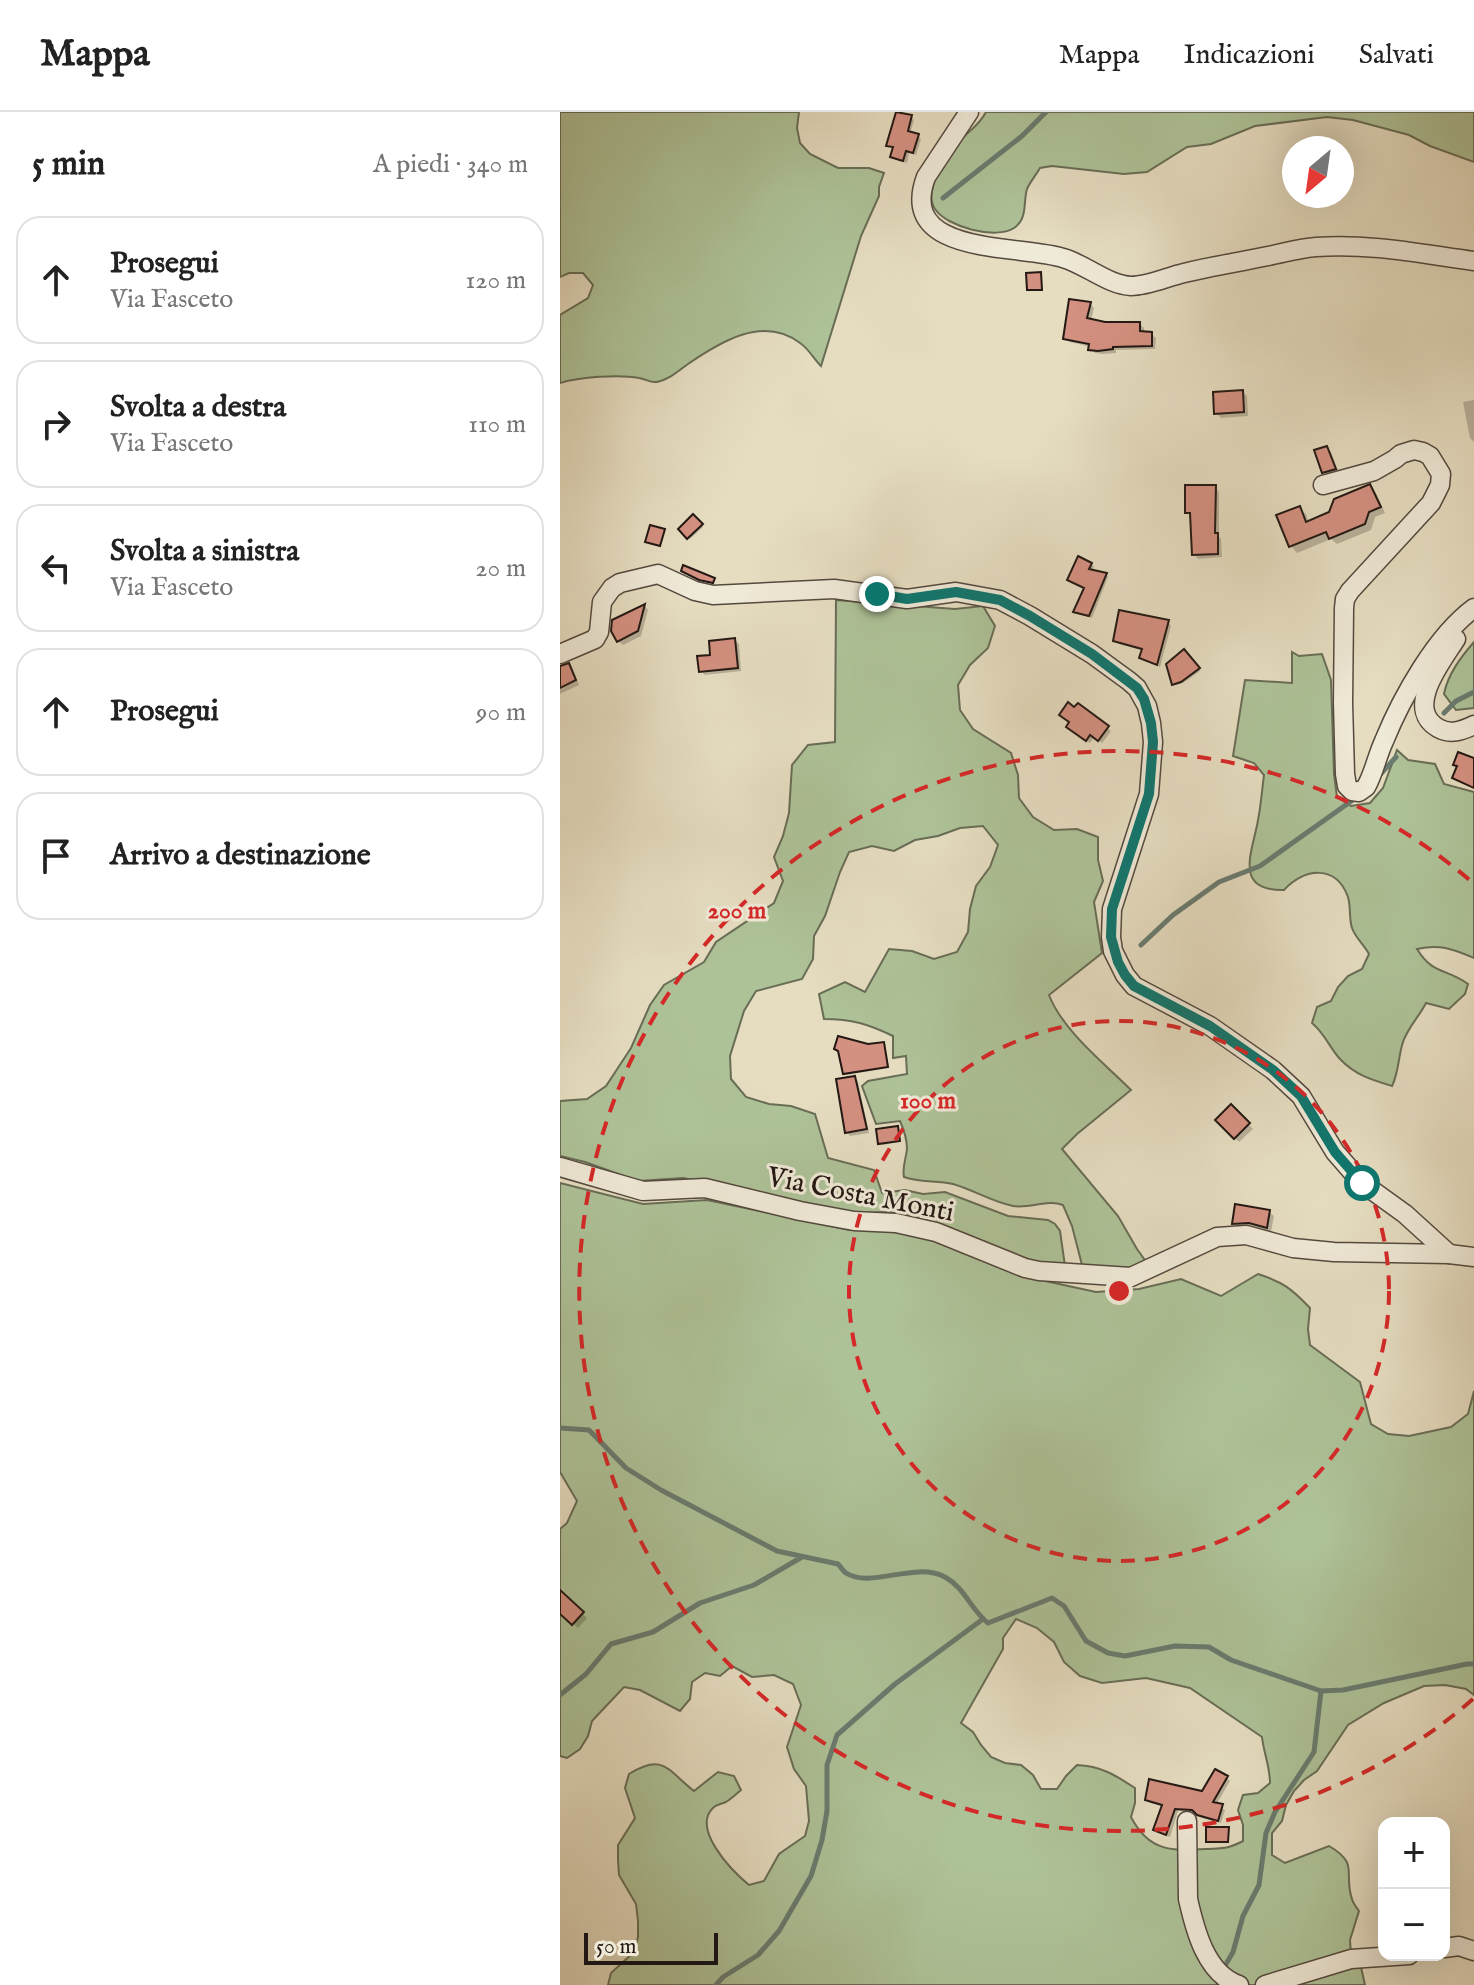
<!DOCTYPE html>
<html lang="it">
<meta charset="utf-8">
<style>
body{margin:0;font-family:"IM FELL English",serif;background:#f6f6f6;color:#222}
.controls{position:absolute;right:24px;bottom:24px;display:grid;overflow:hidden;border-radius:16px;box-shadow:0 8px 32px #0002}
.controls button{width:72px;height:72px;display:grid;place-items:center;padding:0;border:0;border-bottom:2px solid #e0e0e0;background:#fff;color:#222;font:40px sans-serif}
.compass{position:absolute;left:722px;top:24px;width:72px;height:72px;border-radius:50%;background:#fff;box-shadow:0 8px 32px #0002;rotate:209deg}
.scale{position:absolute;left:24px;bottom:20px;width:134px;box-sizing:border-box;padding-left:8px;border:4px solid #231813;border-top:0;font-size:22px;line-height:28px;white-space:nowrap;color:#231813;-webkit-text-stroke:6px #efe9d7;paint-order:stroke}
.stop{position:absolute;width:24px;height:24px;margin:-18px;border:6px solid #0f766e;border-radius:50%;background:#fff}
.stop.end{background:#0f766e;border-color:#fff;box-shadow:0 2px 8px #0008}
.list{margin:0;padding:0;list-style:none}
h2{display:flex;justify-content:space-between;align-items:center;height:104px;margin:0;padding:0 32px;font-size:34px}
h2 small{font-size:26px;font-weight:400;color:#767676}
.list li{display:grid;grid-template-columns:52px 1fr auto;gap:24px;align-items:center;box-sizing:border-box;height:128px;margin:0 16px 16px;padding:0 16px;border:2px solid #e0e0e0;border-radius:24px}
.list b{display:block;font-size:30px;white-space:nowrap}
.list p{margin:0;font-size:26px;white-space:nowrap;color:#767676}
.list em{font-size:26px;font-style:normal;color:#767676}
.icon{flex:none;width:44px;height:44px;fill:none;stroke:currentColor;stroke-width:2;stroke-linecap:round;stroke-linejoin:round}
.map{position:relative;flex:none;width:914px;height:1873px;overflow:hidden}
header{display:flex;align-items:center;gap:48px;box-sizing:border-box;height:112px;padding:0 40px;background:#fff;border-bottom:2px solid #e0e0e0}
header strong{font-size:38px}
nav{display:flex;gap:44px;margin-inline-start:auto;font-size:28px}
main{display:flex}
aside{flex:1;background:#fff}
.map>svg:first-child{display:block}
.green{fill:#aec298;stroke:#686d56;stroke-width:2;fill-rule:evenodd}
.shadow{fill:#0003}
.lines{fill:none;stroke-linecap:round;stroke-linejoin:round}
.stream{stroke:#697b6f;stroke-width:5}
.building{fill:#d49081;stroke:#231813;stroke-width:2}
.minor-casing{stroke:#54493e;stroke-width:21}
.minor{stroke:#efe9d7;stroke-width:18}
.route{stroke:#0f766e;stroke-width:10}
.ring{fill:none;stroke:#d62828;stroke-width:4;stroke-dasharray:14 10}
.labels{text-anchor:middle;stroke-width:6;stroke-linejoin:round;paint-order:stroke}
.street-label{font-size:28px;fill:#231813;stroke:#efe9d7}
.centre{fill:#d62828;stroke:#efe9d7;stroke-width:4}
.ring-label{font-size:24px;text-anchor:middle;font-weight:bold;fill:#d62828;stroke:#efe9d7;stroke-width:6;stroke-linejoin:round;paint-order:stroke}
</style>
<header>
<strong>Mappa</strong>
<nav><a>Mappa</a><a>Indicazioni</a><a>Salvati</a></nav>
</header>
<main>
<aside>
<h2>5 min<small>A piedi · 340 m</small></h2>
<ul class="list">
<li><svg class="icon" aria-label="ahead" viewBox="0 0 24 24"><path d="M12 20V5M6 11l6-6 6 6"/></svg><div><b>Prosegui</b><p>Via Fasceto</p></div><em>120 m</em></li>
<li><svg class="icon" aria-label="right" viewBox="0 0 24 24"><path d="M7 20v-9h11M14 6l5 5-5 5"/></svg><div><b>Svolta a destra</b><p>Via Fasceto</p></div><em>110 m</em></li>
<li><svg class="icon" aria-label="left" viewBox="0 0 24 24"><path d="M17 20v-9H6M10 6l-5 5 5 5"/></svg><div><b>Svolta a sinistra</b><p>Via Fasceto</p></div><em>20 m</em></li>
<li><svg class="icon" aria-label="ahead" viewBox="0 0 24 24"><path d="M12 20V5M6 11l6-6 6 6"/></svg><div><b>Prosegui</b></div><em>90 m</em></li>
<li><svg class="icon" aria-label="arrive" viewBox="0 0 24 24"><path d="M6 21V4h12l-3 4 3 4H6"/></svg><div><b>Arrivo a destinazione</b></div></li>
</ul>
</aside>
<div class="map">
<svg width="914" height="1873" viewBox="0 0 914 1873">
<rect width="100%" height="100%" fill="#e6ddc1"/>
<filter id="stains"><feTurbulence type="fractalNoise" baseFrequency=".0025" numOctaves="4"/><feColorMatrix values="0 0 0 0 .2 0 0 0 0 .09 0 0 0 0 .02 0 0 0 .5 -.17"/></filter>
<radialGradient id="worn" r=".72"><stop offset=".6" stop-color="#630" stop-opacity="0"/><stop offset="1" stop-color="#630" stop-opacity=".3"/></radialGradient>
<!-- green -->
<g class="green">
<path d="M0,0H239L237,16L240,31L250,42L278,56H309L324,61L319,75V84L301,124L261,254C254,247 248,236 240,231C203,203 160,230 128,252C118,259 110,267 97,270C90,271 86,267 79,266C60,262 19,265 0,271V203L28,186L33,173L23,161H9L0,165Z"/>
<path d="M426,0H914V50L870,34L849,23L793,8L767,5L695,14L651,32L627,35L587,60L564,62L492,54L480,56C476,63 470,70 467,77C463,90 468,107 454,116C436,128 387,115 375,97C370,90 371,82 373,74C377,59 388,43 398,31C407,20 419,14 426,0Z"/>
<path d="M276,488L395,497L423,494L435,514L428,536L410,553L398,573L400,598L413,617L451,641L458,663L459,686L473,705L494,718L517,717L538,725V748L543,769L534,790L542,841L489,883C503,919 544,951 571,978L517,1022L502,1037L558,1104L577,1137L587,1151L566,1161L526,1158L522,1153L512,1114L503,1093C487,1087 470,1097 453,1094C432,1090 414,1078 393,1072C377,1068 360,1071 344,1065C342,1055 346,1047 347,1037C347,1026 344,1018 340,1009L316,1012L302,974L308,969L347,962L346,944L333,946V924C308,912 292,907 264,907L259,882L285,870L305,880L329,837L352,839L374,847L397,840L408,820L410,797L416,774L430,755L438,733L423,714L400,716L378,724L355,728L334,739L312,734L289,740L280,760L265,804L254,824L253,847L242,867L196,879L184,899L170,944L171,967L186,985L209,992L231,994L255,1002L268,1046L314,1058L322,1081L345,1078L363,1082L385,1080L448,1104L488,1108L495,1112L500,1119L505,1154L478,1153L364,1108L333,1100L299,1101L269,1096L123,1066L78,1069L25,1050L0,1044V989L27,987L46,974L71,936L90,893L104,873L144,850L156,830L214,791L223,769L214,745L223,724L229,701L232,653L248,633L275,630Z"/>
<path d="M914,530V596L896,598L884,582C888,562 901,545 914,530Z"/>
<path d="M732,540L739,544L762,542L771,568L774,662L777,685L791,694L810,691L823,676L837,638L848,648L875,652L884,672L914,680V846C892,837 881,832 857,837C873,863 886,856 908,872L905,882L889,897L866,891C859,905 848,915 843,930C838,945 839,960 832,974C812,968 795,963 780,947C769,935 766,923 752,911L757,895L771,889L778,875L788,864L802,857L809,842C804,833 795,825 792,816C789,808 791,795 788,785C776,752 744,756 724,778C672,779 693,739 698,708C701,693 702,678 704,663L694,651L673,644L685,568L732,571Z"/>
<path d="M0,1071L83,1092L147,1088L290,1118L337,1117L370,1124L476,1167L536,1180L579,1177L621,1167L661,1184L698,1162C723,1170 732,1177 750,1196L748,1217L750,1233L800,1270L811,1312L828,1322L849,1324L891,1315L908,1302L914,1279V1583L906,1577L885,1573L864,1574L824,1591L788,1613L757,1659L744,1668L734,1679L726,1693L722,1709L712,1721V1743L725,1751L769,1734C800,1752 783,1761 792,1787C793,1791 796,1795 799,1799L790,1828L791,1843L801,1855L805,1873H48L51,1861L74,1840L78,1825V1809L76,1792L59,1763L58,1748V1733L75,1706L65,1676L69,1662C104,1640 108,1659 134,1679L158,1660L174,1664L181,1678C176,1682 171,1687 166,1690C162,1692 157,1692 154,1695C130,1716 172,1759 189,1773L204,1769L219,1742L245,1724L249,1709L246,1674L234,1657L227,1635L241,1593L233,1572L214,1563L192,1565L172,1554L160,1564L145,1561L132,1570L130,1587L120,1599L80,1578L64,1575L32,1609L28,1624L20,1637L7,1646L0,1644V1417L7,1411L17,1389L0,1360ZM456,1507L477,1516L494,1530L504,1550L520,1564L542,1571L586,1566L630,1576L702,1625C704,1642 710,1655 710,1671L698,1681L683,1683L678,1698L683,1713V1729C668,1737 663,1736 646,1737C612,1739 589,1740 571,1705L575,1691V1676C555,1663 541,1654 517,1653L506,1664L497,1677H481L473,1663L461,1653L445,1651L431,1645L421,1633L413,1620L401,1611L443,1537V1526Z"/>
</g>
<!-- shadow -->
<g class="shadow">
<path d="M351,5L354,8L350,22L358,24L361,27L356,43L349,41L347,51L336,48L332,45L335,37L328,33Z"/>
<path d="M530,191L534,196L531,209L545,212H580L584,216V221L591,222L596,226L595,237L556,238V241L543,242L535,241L531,235L510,230L506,226Z"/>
<path d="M682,280L687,284L688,304L661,306L656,301Z"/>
<path d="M914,288V330L910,326L903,290Z"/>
<path d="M767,336L771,340L779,361L769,364L764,360Z"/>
<path d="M655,375L659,380V425L661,427L662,445L638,447L634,442L632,405L627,400Z"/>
<path d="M810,375L816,381L825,401L815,405L811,418L777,432L771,427L737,441L731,434L739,396L746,402L749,411L770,402Z"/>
<path d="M133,405L143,415L130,427L121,417Z"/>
<path d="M531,452L534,455L532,459L546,462L548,465L532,506L518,502L515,499L526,477L510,468Z"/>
<path d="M85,494L88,498L81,524L63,533L58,529L54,509Z"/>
<path d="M608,510L611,514L600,555L585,549L581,546L584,539L559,532L555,528Z"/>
<path d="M174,528L179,532L181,559L145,563L141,559L152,545Z"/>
<path d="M623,540L640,559L623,571L616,573L614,572Z"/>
<path d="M9,553L13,558L19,573L0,582V557Z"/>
<path d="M512,611L547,616L551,619L542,631L534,625L530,631L512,619Z"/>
<path d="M323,932L328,956L286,963L284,961L308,935Z"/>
<path d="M294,966L298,970L309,1021L290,1024L287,1020Z"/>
<path d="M671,995L693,1017L679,1030L658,1008Z"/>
<path d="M337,1016L340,1030L322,1033L320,1031Z"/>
<path d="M709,1100L714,1104L711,1120L695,1115L678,1116L674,1111Z"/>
<path d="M0,1481L27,1506L18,1516L0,1500Z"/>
<path d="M667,1666L670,1669L656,1693L665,1698L661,1711L643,1706L638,1701L618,1699L610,1725L599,1721L595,1717L603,1694L590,1691L587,1688L643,1682Z"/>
</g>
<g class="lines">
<!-- stream -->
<g class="stream">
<path d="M383,86L462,24L486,0"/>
<path d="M884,601L896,589L914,580"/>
<path d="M818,665L836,645"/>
<path d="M581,833L613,803L659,770L700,754L797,685"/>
<path d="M0,1316L29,1318L66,1356L101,1378L217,1439L278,1452C279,1453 284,1460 286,1461C311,1477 354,1449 385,1465C405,1476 411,1498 428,1511L492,1486L504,1494L526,1529L548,1541L565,1544L615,1534L649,1535L671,1548L761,1579L783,1578L907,1552H914"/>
<path d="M0,1583L26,1562L51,1532L93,1520L140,1491L194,1473L242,1445"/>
<path d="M662,1859L673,1840L683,1804L699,1773L706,1721L715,1700L754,1640L761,1579"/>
<path d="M156,1873L163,1865L198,1843L219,1819L251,1764L262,1728L267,1699V1653L277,1623L335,1572L423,1507"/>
</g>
</g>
<!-- building -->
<g class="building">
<path d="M336,0L352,3L348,19L359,22L353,41L346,39L343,49L330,45L333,35L326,34Z"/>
<path d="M481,160L482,178H467L466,161Z"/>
<path d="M509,187L531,190L527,206L545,210H580V219L592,220V234L553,235V237L538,239L528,238L529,232L503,227Z"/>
<path d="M683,278L684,300L654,302L653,280Z"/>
<path d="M767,334L776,357L762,361L754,338Z"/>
<path d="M810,372L821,395L809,400L805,412L769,427L766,420L729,435L716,403L740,394L746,410L769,400L774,387Z"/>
<path d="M625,373H656L655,421H658V442L632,443L630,401H625Z"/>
<path d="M133,402L143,412L127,427L118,417Z"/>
<path d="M90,413L105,417L100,434L85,430Z"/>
<path d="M518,444L532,451L529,457L547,461L529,504L513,500L524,476L507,468Z"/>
<path d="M123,453L155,466L153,471L139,468L121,459Z"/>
<path d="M85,492L78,519L57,530L51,519L52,508Z"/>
<path d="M559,498L609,508L597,553L579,546L582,537L553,529Z"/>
<path d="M175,526L178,556L139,560L137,544L150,543L149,529Z"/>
<path d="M624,537L640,556L621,570L612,573L606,552Z"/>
<path d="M9,551L16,568L0,576V554Z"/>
<path d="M508,590L514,595L518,591L549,614L538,629L530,623L526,629L506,615L509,610L499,603Z"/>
<path d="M898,640L914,646V676L892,666L897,654L893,653Z"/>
<path d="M278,924L308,932L324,930L328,955L283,962L278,939L274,937Z"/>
<path d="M295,964L307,1017L285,1021L276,967Z"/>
<path d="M671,992L690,1011L674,1027L655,1008Z"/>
<path d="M338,1014L340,1029L318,1032L316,1017Z"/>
<path d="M675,1092L710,1098L707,1116L689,1111L672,1112Z"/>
<path d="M0,1478L24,1500L12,1513L0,1502Z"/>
<path d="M655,1657L668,1664L653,1690L663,1692L658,1709L637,1703L632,1698L615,1697L606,1723L593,1718L602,1693L585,1688L589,1667L642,1679Z"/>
<path d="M646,1715H669L668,1730H646Z"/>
</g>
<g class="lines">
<defs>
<g id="minor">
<path d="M409,0L366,65C336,145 460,132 503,146C525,152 548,173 571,174C588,174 607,165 624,161C652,154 680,150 708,144C724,141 740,136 756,135C809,131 862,142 914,149"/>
<path d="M763,373L814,359L835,347L841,342L854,338L863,340L870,344L881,362L880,373L871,391L790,479L785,487L784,496L783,591L785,662L787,674L792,679L799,680L806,675C814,661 817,644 824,629C842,585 876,524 914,496"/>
<path d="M896,527C882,549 844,596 878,616C890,623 902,619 914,613"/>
<path d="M0,542L35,527L39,520L42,490L52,476L60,471L98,462L135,479L153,483L274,477L347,487L396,480L440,488L470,504L532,542L569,569L577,576L587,594L591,611L593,630L589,682L552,797L551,825L553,839L565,863L574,874L650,914L713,958L741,984L775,1040L802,1071L845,1102L889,1142"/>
<path d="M0,1055L83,1079L145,1076L240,1099L294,1109L336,1111L376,1120L465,1156L479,1159L571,1165L657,1125L686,1123L733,1136L774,1140L889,1142L914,1145"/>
<path d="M627,1709L628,1787C635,1818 646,1862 679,1873"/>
<path d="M884,1836L899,1834L914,1839"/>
<path d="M705,1873L791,1847L849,1843"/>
</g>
</defs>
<!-- minor casing -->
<use href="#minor" class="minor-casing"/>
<!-- minor -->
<use href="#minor" class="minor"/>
</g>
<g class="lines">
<!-- route -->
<path class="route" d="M317,482L347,487L396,480L440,488L470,504L532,542L577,576L584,587L591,611L593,630L589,682L552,797L551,825L558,850L565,863L574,874L650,914L713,958L741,984L775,1040L802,1071"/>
</g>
<!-- distance rings -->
<g class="ring">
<circle cx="559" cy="1179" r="270"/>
<path d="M913 1587A540 540 0 1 1 913 771"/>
</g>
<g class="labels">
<!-- street labels -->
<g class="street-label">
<text transform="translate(301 1081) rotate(11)" y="10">Via Costa Monti</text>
</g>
</g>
<circle cx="559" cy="1179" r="12" class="centre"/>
<g class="ring-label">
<text x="177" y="806">200 m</text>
<text x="368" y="996">100 m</text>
</g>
<rect width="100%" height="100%" filter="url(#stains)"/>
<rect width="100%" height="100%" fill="url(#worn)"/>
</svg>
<div class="controls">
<button>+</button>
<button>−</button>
</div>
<svg class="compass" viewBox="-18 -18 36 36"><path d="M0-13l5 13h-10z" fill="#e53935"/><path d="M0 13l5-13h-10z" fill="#767676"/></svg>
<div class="scale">50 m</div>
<div class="stop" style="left:802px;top:1071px"></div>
<div class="stop end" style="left:317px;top:482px"></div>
</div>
</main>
